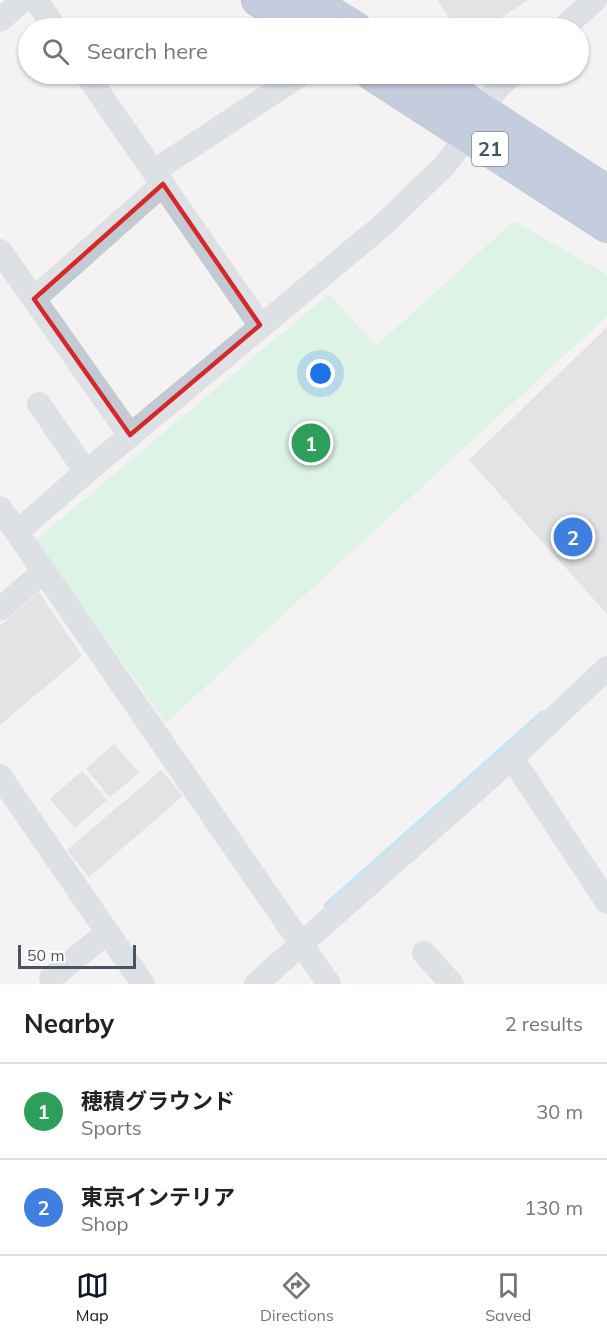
<!DOCTYPE html>
<meta charset="utf-8">
<style>
body{margin:0;font-family:Mulish,"Noto Sans JP",sans-serif;background:#f2f2f2;color:#222}
.scale{position:absolute;left:18px;bottom:15px;width:118px;box-sizing:border-box;padding-left:6px;border:3px solid #485361;border-top:0;font-size:16px;line-height:21px;white-space:nowrap;color:#485361;-webkit-text-stroke:4px #fff;paint-order:stroke}
.you{position:absolute;left:321px;top:374px;width:21px;height:21px;margin:-15px;border:4px solid #fff;border-radius:50%;background:#1a73e8;box-shadow:0 0 0 9px #1a73e833}
.badge{display:grid;place-items:center;width:39px;height:39px;border-radius:50%;background:#111827;color:#fff;font-size:20px;font-weight:700}
.pin{position:absolute;translate:-50% -50%;border:3px solid #fff;box-shadow:0 2px 6px #0006}
.list{margin:0;padding:0;list-style:none}
h2{display:flex;justify-content:space-between;align-items:center;height:78px;margin:0;padding:0 24px;font-size:26px}
h2 small{font-size:20px;font-weight:400;color:#767676}
.list li{display:grid;grid-template-columns:39px 1fr auto;gap:18px;align-items:center;box-sizing:border-box;height:96px;padding:0 24px;border-top:2px solid #e0e0e0}
.list b{display:block;font-size:22px;white-space:nowrap}
.list p{margin:0;font-size:20px;white-space:nowrap;color:#767676}
.list em{font-size:20px;font-style:normal;color:#767676}
.icon{flex:none;width:33px;height:33px;fill:none;stroke:currentColor;stroke-width:2;stroke-linecap:round;stroke-linejoin:round}
.map{position:relative;flex:none;width:607px;height:984px;overflow:hidden}
.search{position:absolute;background:#fff;box-shadow:0 2px 4px #0004;left:18px;right:18px;top:18px;height:66px;display:flex;align-items:center;gap:15px;box-sizing:border-box;padding:0 21px;border-radius:33px;color:#767676;font-size:22px}
.sheet{height:270px;background:#fff}
nav{display:flex;justify-content:space-around;align-items:center;box-sizing:border-box;height:84px;border-top:2px solid #e0e0e0;background:#fff;font-size:16px;color:#767676}
nav a{display:grid;justify-items:center;gap:3px}
nav .on{color:#111827}
.map>svg:first-child{display:block}
.green{fill:#bff3d7}
.lines{fill:none;stroke-linecap:round;stroke-linejoin:round}
.stream{stroke:#8ad5f3;stroke-width:4.5}
.building{fill:#ced1d7}
.highway-casing{stroke:#728baf;stroke-width:34}
.minor{stroke:#c2cbd4;stroke-width:24}
.highway{stroke:#87a0c3;stroke-width:33}
.marked{fill:none;stroke:#d62828;stroke-width:4.5;stroke-linejoin:round}
.labels{text-anchor:middle;stroke-width:4.5;stroke-linejoin:round;paint-order:stroke}
.shield{fill:#fff;stroke:#7f8790;stroke-width:1.5}
.shield-label{font-size:20px;font-weight:bold;fill:#485361}
</style>
<div class="map">
<svg width="607" height="984" viewBox="0 0 607 984">
<rect width="100%" height="100%" fill="#f4f2f2"/>
<!-- green -->
<path class="green" d="M514,221L607,275V316L166,723L36,540L329,294L376,346Z"/>
<g class="lines">
<!-- stream -->
<path class="stream" d="M326,905L542,713"/>
</g>
<!-- building -->
<g class="building">
<path d="M437,0H528L486,28H456Z"/>
<path d="M607,327V614L469,460Z"/>
<path d="M39,592L82,656L0,725V626Z"/>
<path d="M114,744L139,773L110,797L86,769Z"/>
<path d="M161,770L183,796L89,877L67,850Z"/>
<path d="M82,771L107,800L75,828L50,799Z"/>
</g>
<g class="lines">
<defs>
<g id="highway">
<path d="M258,0L302,28"/>
<path d="M309,0L355,28"/>
<path d="M372,74L607,226"/>
<path d="M426,74L607,192"/>
</g>
</defs>
<!-- highway casing -->
<use href="#highway" class="highway-casing"/>
<!-- minor -->
<g class="minor">
<path d="M36,0L55,28"/>
<path d="M0,20L23,0"/>
<path d="M563,28L595,0"/>
<path d="M86,74L260,325"/>
<path d="M154,171L300,75"/>
<path d="M0,251L130,435"/>
<path d="M34,299L163,184"/>
<path d="M39,404L86,472"/>
<path d="M0,508L329,984"/>
<path d="M17,532L86,472L383,225L445,165L468,135L482,109L500,85L513,74"/>
<path d="M0,609L44,571"/>
<path d="M512,758L607,902"/>
<path d="M0,776L143,984"/>
<path d="M424,953L452,984"/>
<path d="M51,978L108,932"/>
<path d="M256,984L512,758L607,668"/>
</g>
<!-- highway -->
<use href="#highway" class="highway"/>
</g>
<!-- marked area -->
<path d="M0 0H607V984H0ZM163,184L260,325L130,435L34,299Z" fill="#f4f2f2" fill-opacity=".55" fill-rule="evenodd"/>
<path class="marked" d="M163,184L260,325L130,435L34,299Z"/>
<g class="labels">
<!-- shield labels -->
<rect class="shield" x="472" y="132" width="36" height="34" rx="4.5"/>
<g class="shield-label">
<text x="490" y="156">21</text>
</g>
</g>
</svg>
<div class="scale">50 m</div>
<div class="you"></div>
<div class="pin badge" style="left:311px;top:443px;background:#2e9e5b">1</div>
<div class="pin badge" style="left:573px;top:537px;background:#3f7fe0">2</div>
<div class="search"><svg class="icon" aria-label="search" viewBox="0 0 24 24"><circle cx="10" cy="10" r="6"/><path d="M15 15l6 6"/></svg>Search here</div>
</div>
<section class="sheet">
<h2>Nearby<small>2 results</small></h2>
<ul class="list">
<li><span class="badge" style="background:#2e9e5b">1</span><div><b>穂積グラウンド</b><p>Sports</p></div><em>30 m</em></li>
<li><span class="badge" style="background:#3f7fe0">2</span><div><b>東京インテリア</b><p>Shop</p></div><em>130 m</em></li>
</ul>
</section>
<nav>
<a class="on"><svg class="icon" aria-label="map" viewBox="0 0 24 24"><path d="M3 6l6-2 6 2 6-2v14l-6 2-6-2-6 2zM9 4v14M15 6v14"/></svg>Map</a>
<a><svg class="icon" aria-label="directions" viewBox="0 0 24 24"><path d="M12 3l9 9-9 9-9-9zM9 14v-3h6M13 9l2 2-2 2"/></svg>Directions</a>
<a><svg class="icon" aria-label="saved" viewBox="0 0 24 24"><path d="M7 4h10v16l-5-4-5 4z"/></svg>Saved</a>
</nav>
